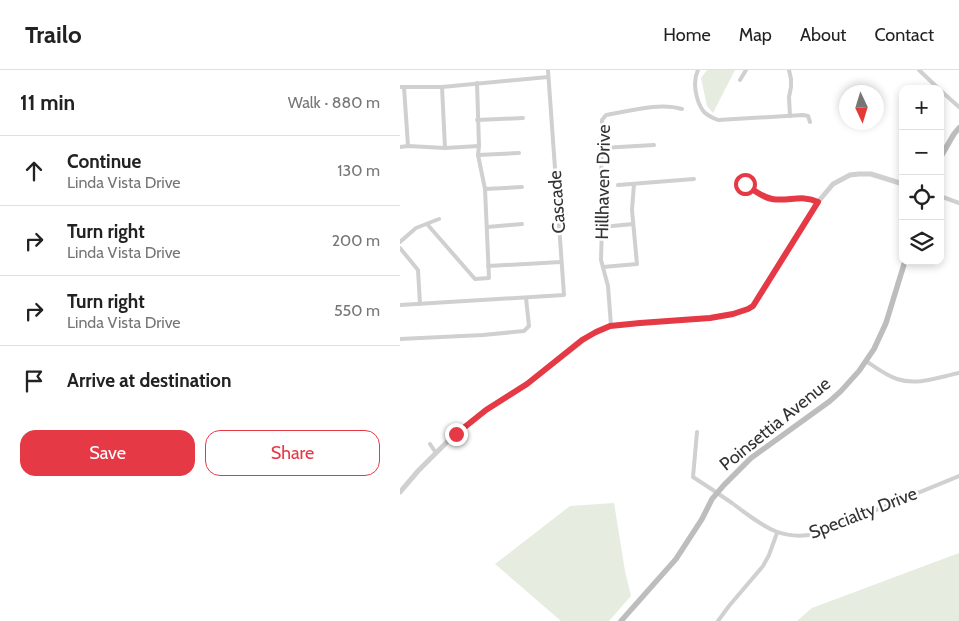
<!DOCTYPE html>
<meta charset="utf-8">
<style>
body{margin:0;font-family:Cabin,sans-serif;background:#f2f2f2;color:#222}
.controls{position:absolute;right:15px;top:15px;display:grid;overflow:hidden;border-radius:10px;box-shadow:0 2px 8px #0003}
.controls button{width:45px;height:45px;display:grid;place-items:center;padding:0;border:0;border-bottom:1px solid #e0e0e0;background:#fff;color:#222;font:25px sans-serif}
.compass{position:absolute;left:439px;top:15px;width:45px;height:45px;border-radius:50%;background:#fff;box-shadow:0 2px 8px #0003;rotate:176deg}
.stop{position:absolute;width:15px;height:15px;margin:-11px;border:4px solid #e63946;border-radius:50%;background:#fff}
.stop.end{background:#e63946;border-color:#fff;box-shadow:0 1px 5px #0008}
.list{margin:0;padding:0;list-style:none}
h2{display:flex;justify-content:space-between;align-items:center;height:65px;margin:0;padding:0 20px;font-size:21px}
h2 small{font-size:16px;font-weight:400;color:#767676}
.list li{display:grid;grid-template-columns:32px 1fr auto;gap:15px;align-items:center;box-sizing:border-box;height:70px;padding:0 20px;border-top:1px solid #e0e0e0}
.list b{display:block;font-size:19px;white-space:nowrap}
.list p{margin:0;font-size:16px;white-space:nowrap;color:#767676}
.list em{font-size:16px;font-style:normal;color:#767676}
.actions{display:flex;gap:10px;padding:15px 20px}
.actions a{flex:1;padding:11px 0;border:1px solid #e63946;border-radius:15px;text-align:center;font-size:18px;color:#e63946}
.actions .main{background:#e63946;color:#fff}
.icon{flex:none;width:28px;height:28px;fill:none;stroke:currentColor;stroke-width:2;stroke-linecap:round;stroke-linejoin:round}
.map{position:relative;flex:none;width:559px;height:551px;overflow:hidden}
header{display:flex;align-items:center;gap:30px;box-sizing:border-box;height:70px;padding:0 25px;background:#fff;border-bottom:1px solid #e0e0e0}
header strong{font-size:24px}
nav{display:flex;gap:28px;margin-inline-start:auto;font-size:18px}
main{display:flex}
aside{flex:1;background:#fff}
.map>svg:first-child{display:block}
.green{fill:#e6ecdf}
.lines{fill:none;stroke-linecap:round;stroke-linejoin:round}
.minor{stroke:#d0d0d0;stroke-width:4}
.tertiary{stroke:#d0d0d0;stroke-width:5}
.secondary{stroke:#bdbdbd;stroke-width:5.5}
.route{stroke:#e63946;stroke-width:6}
.labels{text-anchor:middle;stroke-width:5;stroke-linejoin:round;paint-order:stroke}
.street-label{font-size:18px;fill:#333;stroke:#fff}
</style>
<header>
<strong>Trailo</strong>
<nav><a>Home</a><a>Map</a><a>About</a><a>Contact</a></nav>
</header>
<main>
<aside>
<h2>11 min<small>Walk · 880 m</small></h2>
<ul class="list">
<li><svg class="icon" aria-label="ahead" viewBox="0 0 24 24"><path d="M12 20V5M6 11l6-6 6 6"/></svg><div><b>Continue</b><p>Linda Vista Drive</p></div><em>130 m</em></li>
<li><svg class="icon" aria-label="right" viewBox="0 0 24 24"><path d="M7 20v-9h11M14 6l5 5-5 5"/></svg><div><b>Turn right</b><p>Linda Vista Drive</p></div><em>200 m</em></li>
<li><svg class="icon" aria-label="right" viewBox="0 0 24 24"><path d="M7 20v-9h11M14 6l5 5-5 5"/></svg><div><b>Turn right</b><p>Linda Vista Drive</p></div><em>550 m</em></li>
<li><svg class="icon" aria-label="arrive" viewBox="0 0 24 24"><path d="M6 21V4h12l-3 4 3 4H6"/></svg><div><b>Arrive at destination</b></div></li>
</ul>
<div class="actions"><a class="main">Save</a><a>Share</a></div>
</aside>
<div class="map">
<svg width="559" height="551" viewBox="0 0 559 551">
<rect width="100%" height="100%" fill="#fff"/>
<!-- green -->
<g class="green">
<path d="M307,0H335L313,43L307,36L301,8Z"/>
<path d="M214,433L225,501L231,526L209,551H161L95,494L170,436Z"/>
<path d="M559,483V551H397L412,538Z"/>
</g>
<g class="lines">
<!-- minor -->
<g class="minor">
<path d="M298,0C292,12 296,32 304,42C308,46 313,48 318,50L403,45L408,46L410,52"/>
<path d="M389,0L391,9V17L389,27L390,46"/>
<path d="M519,0L539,19"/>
<path d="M340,10L346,0"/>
<path d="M0,17H42L148,7"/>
<path d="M4,17L8,76"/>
<path d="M42,17L45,78"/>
<path d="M540,20L559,37"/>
<path d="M77,50L123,48"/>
<path d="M0,77L8,76L45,78L79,76"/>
<path d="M202,78L254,75"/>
<path d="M78,85L119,83"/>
<path d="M345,114C354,120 361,127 372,129C388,132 402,124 418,132"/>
<path d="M218,115L294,109"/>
<path d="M85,119L122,117"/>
<path d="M540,126L559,133"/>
<path d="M27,154L75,209L89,208L85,119L78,85L79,76L77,13"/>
<path d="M87,157L122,154"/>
<path d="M202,157L233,154"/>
<path d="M0,172L16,158L39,149"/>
<path d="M0,178L18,200L20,234"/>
<path d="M88,196L161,192"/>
<path d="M203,197L237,194L232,140L234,114"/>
<path d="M0,235L164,225L148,0"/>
<path d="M211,256L208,216L201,190L202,157L201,122L202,50L206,45C230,41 259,32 282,39"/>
<path d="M0,269L83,265L124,261L129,256L126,228"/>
<path d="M466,291C475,297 485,305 497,309C517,316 539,307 559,303"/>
<path d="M297,362L293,407C307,416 319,424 332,433C362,455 381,473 420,463L559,406"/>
<path d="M30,374L36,383"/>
<path d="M318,551L329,536L363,496L369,485L377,463"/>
</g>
<!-- tertiary -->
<path class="tertiary" d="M0,422L18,401L50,369L86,340L127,314L190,265L211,256L240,253L310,248L333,244L348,239L353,236L418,132L433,114L450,105L459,104H471L503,114"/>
<!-- secondary -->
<g class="secondary">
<path d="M540,88L554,64L559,58"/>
<path d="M221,551L276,489L302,449L312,429L324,415L351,388L430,331L441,321L459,301L474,279L486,253L505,191"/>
</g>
</g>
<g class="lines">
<!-- route -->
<path class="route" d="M56,364L86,340L127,314L182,270L196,262L210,256L240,253L310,248L333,244L348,239L353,236L418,132C402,124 388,132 372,129C361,127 354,120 345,114"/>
</g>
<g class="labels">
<!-- street labels -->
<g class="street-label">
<text transform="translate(203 112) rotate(-89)" y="6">Hillhaven Drive</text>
<text transform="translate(157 132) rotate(-94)" y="6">Cascade</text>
<text transform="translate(375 354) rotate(-39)" y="6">Poinsettia Avenue</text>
<text transform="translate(463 443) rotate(-21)" y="6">Specialty Drive</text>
</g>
</g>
</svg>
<div class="controls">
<button>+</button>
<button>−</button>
<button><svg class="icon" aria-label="locate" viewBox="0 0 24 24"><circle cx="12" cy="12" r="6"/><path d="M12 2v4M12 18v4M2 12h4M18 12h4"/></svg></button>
<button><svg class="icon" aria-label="layers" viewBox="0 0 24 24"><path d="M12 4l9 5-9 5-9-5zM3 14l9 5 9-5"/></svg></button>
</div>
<svg class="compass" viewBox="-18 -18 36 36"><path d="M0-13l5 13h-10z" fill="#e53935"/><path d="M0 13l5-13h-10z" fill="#767676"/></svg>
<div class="stop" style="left:345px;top:114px"></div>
<div class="stop end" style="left:56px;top:364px"></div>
</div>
</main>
